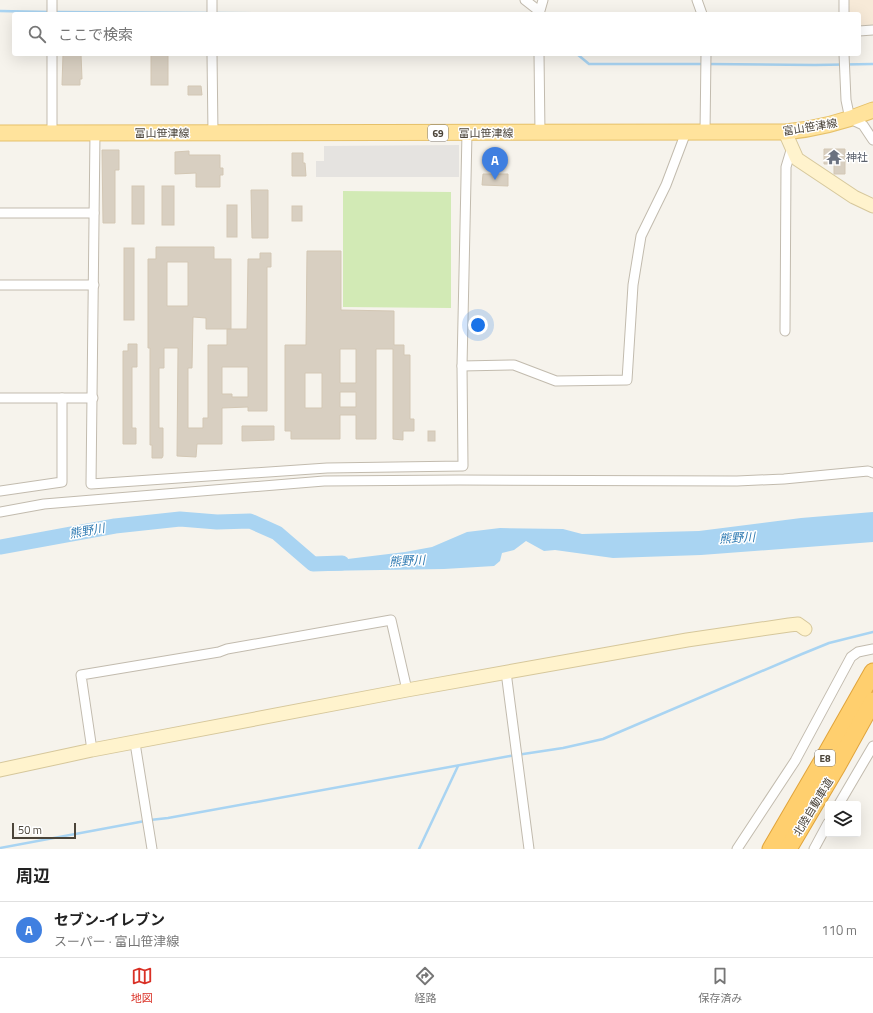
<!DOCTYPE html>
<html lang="ja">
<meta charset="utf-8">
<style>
body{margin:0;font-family:"Titillium Web","Noto Sans JP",sans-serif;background:#f6f6f6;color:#222}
.controls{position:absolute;right:12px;bottom:12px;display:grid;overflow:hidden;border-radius:4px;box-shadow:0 4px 16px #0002}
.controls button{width:36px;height:36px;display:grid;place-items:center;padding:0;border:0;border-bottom:1px solid #e0e0e0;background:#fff;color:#222;font:20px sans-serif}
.scale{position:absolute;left:12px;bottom:10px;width:64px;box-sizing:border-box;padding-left:4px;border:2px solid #4b4439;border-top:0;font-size:11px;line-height:14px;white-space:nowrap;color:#4b4439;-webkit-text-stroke:3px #fff;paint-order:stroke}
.you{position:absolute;left:478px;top:325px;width:14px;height:14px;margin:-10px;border:3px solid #fff;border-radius:50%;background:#1a73e8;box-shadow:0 0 0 6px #1a73e833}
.badge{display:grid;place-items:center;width:26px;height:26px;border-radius:50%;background:#d93025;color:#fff;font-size:13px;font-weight:700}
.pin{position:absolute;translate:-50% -33px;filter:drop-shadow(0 1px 2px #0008)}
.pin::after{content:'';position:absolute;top:21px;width:14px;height:12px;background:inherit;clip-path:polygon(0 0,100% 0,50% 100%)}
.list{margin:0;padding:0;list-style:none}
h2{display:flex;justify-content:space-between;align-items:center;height:52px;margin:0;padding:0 16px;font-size:17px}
h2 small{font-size:13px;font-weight:400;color:#767676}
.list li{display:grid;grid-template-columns:26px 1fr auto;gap:12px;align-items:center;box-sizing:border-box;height:56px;padding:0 16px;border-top:1px solid #e0e0e0}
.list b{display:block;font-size:15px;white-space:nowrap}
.list p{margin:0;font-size:13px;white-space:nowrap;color:#767676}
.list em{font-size:13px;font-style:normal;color:#767676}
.icon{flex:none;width:22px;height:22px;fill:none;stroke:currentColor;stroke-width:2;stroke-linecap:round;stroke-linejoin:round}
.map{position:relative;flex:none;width:873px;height:849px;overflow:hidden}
.search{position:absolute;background:#fff;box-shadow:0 4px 16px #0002;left:12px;right:12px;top:12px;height:44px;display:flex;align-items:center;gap:10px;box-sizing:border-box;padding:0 14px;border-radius:4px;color:#767676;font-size:15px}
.sheet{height:108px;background:#fff}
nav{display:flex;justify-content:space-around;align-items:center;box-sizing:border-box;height:56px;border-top:1px solid #e0e0e0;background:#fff;font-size:11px;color:#767676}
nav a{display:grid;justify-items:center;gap:2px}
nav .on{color:#d93025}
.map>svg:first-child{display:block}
.commercial{fill:#f7ead8}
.green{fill:#d2eab5}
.parking{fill:#e5e3e0}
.water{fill:#a9d4f2}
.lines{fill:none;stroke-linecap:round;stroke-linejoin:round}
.stream{stroke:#a9d4f2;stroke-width:2.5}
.river{stroke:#a9d4f2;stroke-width:15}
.building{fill:#d8cfc1;stroke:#d3c7b4;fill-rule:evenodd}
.street-casing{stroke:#c2bbae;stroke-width:11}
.secondary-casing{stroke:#d6c79b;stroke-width:15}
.primary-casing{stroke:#e6c16a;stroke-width:17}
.highway-casing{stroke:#e0a43c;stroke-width:19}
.street{stroke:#fff;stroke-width:9}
.secondary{stroke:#fff3cd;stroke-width:13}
.primary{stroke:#ffe39c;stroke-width:15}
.highway{stroke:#ffcf6e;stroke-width:17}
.labels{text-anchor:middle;stroke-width:3;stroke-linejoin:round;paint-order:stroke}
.shield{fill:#fff;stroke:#817c74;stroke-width:1}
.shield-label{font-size:10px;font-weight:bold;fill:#4b4439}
.street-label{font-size:11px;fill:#4b4439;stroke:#fff}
.worship-label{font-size:11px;fill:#5b616d;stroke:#fff;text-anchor:start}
.water-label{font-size:12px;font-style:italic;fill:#2e7ab2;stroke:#fff}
</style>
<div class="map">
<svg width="873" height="849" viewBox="0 0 873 849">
<rect width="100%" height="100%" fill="#f6f3ec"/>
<!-- commercial -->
<path class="commercial" d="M849,0H873V25L859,26V14H849Z"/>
<!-- green -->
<path class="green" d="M343,191L451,192V308L343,307Z"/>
<!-- parking -->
<path class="parking" d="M459,145V177H316V161H324V146Z"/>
<!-- water -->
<path class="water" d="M873,512V542L701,555L613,558L555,550L544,551L526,541L514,550L502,553L500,561L494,566L444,569L318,571L323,562L405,552L432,547L467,532L500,528L563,529L582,534L699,531L801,518Z"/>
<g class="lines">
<!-- stream -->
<g class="stream">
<path d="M0,11L49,12"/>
<path d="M54,12L209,13"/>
<path d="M214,13L463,14"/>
<path d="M510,14H528"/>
<path d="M577,54L589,64H703"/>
<path d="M708,64L815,65L873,64"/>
<path d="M150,820L168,818L510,756L563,748L603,739L802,654L829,643L873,632"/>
<path d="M0,848L145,821"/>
<path d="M419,849L458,766"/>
</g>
<!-- river -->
<path class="river" d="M0,547L115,526L180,519L217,522L250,521L277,533L313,564L342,563"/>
</g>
<!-- building -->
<g class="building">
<path d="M63,54H81L82,79H80V85H62Z"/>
<rect x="151" y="54" width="17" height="31"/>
<path d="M188,86H201L202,95H188Z"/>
<path d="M824,149H845V174H834V164H824Z"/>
<path d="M102,150H119V170H115V223H103Z"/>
<path d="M189,151V155H220V168H223V175H220V187H196V173L175,174V152Z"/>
<path d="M292,153H303V163H305L306,176H292Z"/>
<path d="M483,174H508V186L482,185Z"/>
<rect x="132" y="186" width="12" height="38"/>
<rect x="162" y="186" width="12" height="39"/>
<path d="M251,190H268V238H252Z"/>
<rect x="227" y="205" width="10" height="32"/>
<rect x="292" y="206" width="10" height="15"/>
<path d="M156,247H214V259H231V329H206V318L193,317L192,368H188V428H203V418H208V345H227V329H247L248,259H260V253H271V267H267V411H248V407L222,408V444H197L196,457L177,456L178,348H164V368H159V428H163V456L162,458H152V445H150V348H148V259H156ZM167,262H188V306H167ZM222,367H248V397H232V394H222Z"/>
<rect x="124" y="248" width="10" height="72"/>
<path d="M307,251H341V310L394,311V345H404V355H410V419H414V431H403V440L393,439V349H376V439H356V415H340V439H291V431H285V345H306ZM340,349H356V383H340ZM305,373H322V408H305ZM340,392H356V407H340Z"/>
<path d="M128,344H137V367H132V428H136V444H123V351H128Z"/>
<path d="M242,426H274V440L242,441Z"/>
<rect x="428" y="431" width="7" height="10"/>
</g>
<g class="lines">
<defs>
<g id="street">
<path d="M212,0V14"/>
<path d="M525,0L539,11"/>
<path d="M697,0L702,14"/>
<path d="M844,0V14"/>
<path d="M52,14V0"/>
<path d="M539,14L543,0"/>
<path d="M859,31L873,30"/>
<path d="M212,54L213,133"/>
<path d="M539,54L540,133"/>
<path d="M844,54L846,100L850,119L863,125L873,140"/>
<path d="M705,132L706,54"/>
<path d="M52,133V54"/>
<path d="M95,133L91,484L327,468L463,466L462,366L467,133"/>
<path d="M0,213H94"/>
<path d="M0,285H94"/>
<path d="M785,331L786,167L792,147"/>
<path d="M462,366L514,365L556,381L627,380L633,285L641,236L666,185L686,132"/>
<path d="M0,398H93"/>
<path d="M0,491L62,482V398"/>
<path d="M0,512L44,504L324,481L459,480L737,481L784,479L868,471L873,473"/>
<path d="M506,672L529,849"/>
<path d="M135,743L152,849"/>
<path d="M92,750L81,675L219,652L227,649L391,620L407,690"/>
<path d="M839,804L873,746"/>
<path d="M737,849L795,761L851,657L858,652L873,649"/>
<path d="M814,849L828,823"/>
</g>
<g id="secondary">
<path d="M785,132L797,159L854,197L873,206"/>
<path d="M0,770L92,750L407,690L687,640L789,625L798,624L805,629"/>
</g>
<path id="primary" d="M0,133L785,132C816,129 844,122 873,110"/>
<g id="highway">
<path d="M771,849L823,760L873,672"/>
<path d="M788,849L837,766L873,701"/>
</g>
</defs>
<!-- street casing -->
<use href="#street" class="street-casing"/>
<!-- secondary casing -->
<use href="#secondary" class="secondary-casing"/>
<!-- primary casing -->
<use href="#primary" class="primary-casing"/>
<!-- highway casing -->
<use href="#highway" class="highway-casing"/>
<!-- street -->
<use href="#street" class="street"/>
<!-- secondary -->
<use href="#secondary" class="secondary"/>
<!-- primary -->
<use href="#primary" class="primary"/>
<!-- highway -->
<use href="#highway" class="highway"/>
</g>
<!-- icons -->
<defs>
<symbol id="temple-bare" viewBox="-9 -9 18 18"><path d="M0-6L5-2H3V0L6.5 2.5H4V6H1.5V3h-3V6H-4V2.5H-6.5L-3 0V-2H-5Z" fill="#6b7280" stroke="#fff" stroke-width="2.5" paint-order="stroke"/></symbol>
</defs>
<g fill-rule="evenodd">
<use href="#temple-bare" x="823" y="146" width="22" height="22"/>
</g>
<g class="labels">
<!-- shield labels -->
<g class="shield">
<rect x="428" y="125" width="20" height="16" rx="3"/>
<rect x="815" y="750" width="20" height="16" rx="3"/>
</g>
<g class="shield-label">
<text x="438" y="137">69</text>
<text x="825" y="762">E8</text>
</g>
<!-- street labels -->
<g class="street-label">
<text transform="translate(810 127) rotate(-9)" y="4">富山笹津線</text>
<text x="162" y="137">富山笹津線</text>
<text x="486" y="137">富山笹津線</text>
<text transform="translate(813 807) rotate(-59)" y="4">北陸自動車道</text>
</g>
<!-- worship labels -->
<g class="worship-label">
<text x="846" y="161">神社</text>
</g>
<!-- water labels -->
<g class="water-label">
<text transform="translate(87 531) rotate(-10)" y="4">熊野川</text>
<text transform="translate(737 538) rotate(-3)" y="4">熊野川</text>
<text transform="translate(407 561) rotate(-3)" y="4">熊野川</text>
</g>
</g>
</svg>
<div class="controls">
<button><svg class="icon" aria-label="layers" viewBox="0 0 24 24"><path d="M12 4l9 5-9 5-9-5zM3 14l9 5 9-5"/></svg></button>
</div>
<div class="scale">50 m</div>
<div class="you"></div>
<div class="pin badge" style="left:495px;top:180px;background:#3f7fe0">A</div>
<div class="search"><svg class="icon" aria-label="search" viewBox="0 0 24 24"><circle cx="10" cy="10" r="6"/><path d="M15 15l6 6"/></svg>ここで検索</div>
</div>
<section class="sheet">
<h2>周辺<small></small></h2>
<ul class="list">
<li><span class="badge" style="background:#3f7fe0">A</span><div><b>セブン-イレブン</b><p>スーパー · 富山笹津線</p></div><em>110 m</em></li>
</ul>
</section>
<nav>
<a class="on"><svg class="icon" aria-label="map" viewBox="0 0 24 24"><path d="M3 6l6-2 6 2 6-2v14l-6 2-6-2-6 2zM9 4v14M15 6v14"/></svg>地図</a>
<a><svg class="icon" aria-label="directions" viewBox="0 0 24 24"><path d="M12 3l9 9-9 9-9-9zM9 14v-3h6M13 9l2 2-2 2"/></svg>経路</a>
<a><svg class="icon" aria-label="saved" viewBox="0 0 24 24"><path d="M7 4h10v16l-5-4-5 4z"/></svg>保存済み</a>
</nav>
